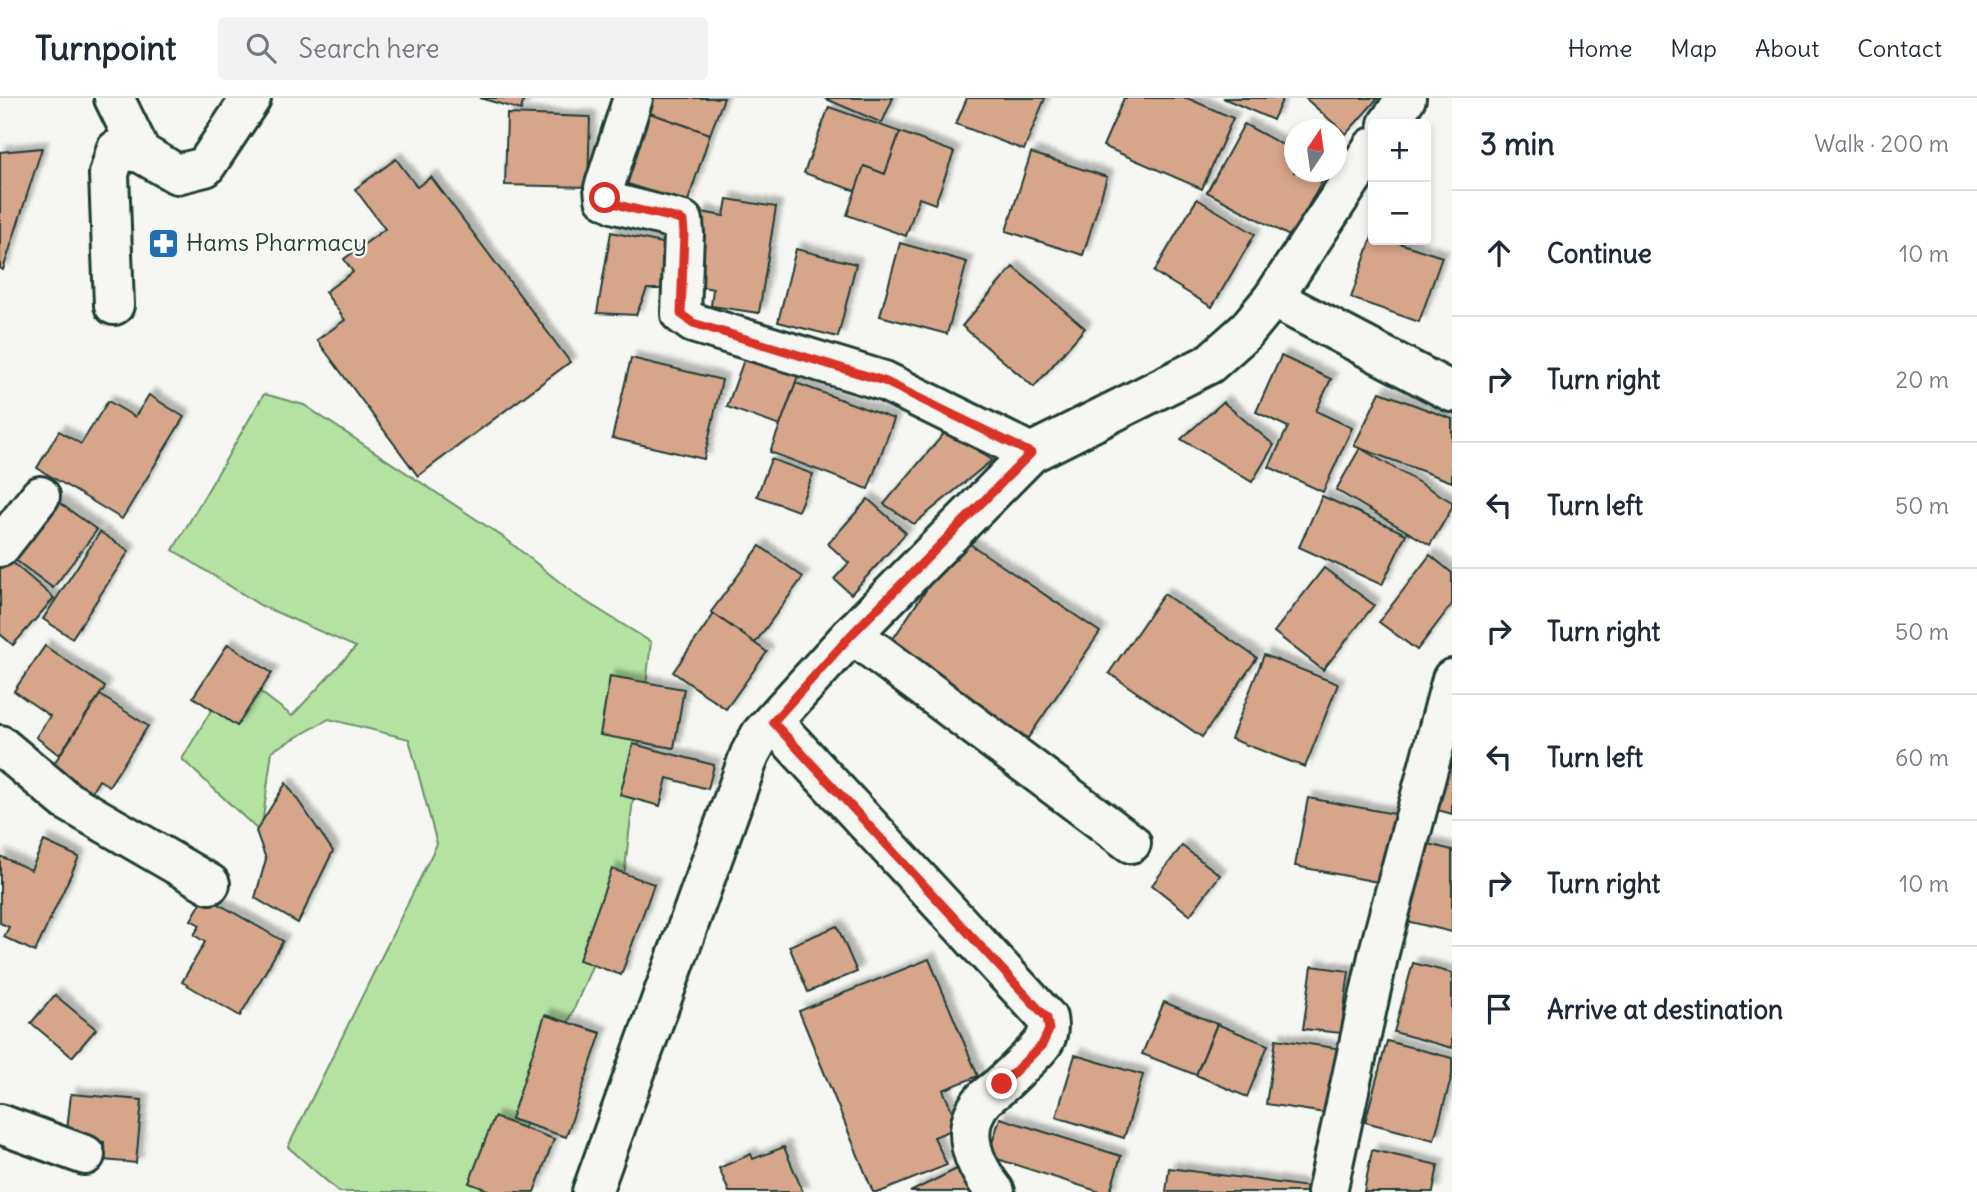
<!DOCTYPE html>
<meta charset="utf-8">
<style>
body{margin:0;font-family:Delius,sans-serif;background:#f2f2f3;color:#1f2937}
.controls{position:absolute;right:21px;top:21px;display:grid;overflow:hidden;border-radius:7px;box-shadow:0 4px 10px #0003}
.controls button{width:63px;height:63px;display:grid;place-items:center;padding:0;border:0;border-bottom:2px solid #e0e1e3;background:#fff;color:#1f2937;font:35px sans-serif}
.compass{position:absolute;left:1284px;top:21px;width:63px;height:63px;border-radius:50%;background:#fff;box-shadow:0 4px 10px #0003;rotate:13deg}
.stop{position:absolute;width:21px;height:21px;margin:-16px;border:5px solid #d93025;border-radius:50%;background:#fff}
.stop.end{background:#d93025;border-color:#fff;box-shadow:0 2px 7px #0008}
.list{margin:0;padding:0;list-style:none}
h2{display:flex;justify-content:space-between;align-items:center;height:91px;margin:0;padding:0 28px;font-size:30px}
h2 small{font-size:23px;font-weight:400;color:#747a83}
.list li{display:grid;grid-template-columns:46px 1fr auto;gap:21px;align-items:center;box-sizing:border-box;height:126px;padding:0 28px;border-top:2px solid #e0e1e3}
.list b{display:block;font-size:26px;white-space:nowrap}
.list em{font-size:23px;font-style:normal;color:#747a83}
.icon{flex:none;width:38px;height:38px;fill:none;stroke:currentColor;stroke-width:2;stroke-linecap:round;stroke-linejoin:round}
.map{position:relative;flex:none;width:1452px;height:1094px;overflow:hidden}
header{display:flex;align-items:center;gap:42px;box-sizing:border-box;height:98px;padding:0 35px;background:#fff;border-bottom:2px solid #e0e1e3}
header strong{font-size:33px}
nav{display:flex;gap:38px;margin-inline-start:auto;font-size:24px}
.search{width:490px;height:63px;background:#f2f2f3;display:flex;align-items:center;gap:18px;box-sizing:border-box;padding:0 24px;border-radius:7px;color:#747a83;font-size:26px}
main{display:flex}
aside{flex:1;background:#fff}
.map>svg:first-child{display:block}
.green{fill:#b4e2a1;stroke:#6a906a;stroke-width:2}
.building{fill:#d7a58a;stroke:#1f3d34;stroke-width:2;filter:url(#shadow)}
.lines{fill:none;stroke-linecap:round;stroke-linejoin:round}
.minor-casing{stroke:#1f3d34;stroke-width:44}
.minor{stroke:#f6f6f2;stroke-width:38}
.route{stroke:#d93025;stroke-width:9}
.labels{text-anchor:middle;stroke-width:5;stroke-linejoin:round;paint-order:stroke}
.poi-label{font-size:24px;fill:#1f3d34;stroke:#f6f6f2;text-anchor:start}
</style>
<header>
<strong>Turnpoint</strong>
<div class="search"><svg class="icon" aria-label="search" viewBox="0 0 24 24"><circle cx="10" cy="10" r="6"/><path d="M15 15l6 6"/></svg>Search here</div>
<nav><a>Home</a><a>Map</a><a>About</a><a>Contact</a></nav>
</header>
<main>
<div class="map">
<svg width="1452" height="1094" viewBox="0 0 1452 1094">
<defs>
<filter id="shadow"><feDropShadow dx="6" dy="-6" stdDeviation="2" flood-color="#0004"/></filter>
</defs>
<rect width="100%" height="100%" fill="#f6f6f2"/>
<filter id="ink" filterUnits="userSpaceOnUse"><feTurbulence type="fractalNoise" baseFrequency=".0143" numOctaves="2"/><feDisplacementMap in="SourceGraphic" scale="14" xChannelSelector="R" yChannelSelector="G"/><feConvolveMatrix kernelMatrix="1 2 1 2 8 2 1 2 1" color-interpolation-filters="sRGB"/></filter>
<g filter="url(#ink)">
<!-- green -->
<path class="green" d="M264,296L304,307L506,441L577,498L651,544L622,797L497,1094H339L288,1049L437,746L409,641L329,621L272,653L261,735L182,661L234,574L292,618L356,549L260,507L173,452Z"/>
<!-- building -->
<g class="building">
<path d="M480,0H524L521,12Z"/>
<path d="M642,0H724L710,36L638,11Z"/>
<path d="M824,0H893L882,25Z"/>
<path d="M967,0H1045L1024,52L956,26Z"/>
<path d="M1124,0H1187L1233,20L1202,91L1103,48Z"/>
<path d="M1223,0H1283L1273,22Z"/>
<path d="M1305,0H1378L1346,36Z"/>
<path d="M829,9L900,34L885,76L864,68L856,93L804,75Z"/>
<path d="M638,11L710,36L687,106L613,81Z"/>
<path d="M507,16L590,19L588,89L505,87Z"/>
<path d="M1244,26L1294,53V74H1327L1291,139L1207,94Z"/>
<path d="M900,34L954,54L935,106L919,100L906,138L847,117L864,68L885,76Z"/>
<path d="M42,50L3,172L0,170V54Z"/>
<path d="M1031,55L1107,79L1083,157L1006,133Z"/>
<path d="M396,61L417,89L431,79L570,264L418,378L317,242L345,222L325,194L353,174L344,161L385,131L355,91Z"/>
<path d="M727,101L776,109L759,215L711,208L713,191L688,186L701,114L724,118Z"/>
<path d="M1197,101L1255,136L1212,209L1154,174Z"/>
<path d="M611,134L671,147L666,191H647L636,217L597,215Z"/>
<path d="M1373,136V142H1390L1442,159L1419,224L1351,200Z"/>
<path d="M900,145L967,164L947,236L880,218Z"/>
<path d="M796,151L856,166L838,239L778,224Z"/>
<path d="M1013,169L1085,230L1034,289L962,228Z"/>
<path d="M746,256L799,275L780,328L727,309Z"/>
<path d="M1281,258L1331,281L1316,313L1352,330L1323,394L1269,369L1288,329L1256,314Z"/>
<path d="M631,260L722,282L704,361L612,340Z"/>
<path d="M796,285L894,321L868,391L770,354Z"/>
<path d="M1380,294L1452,321V384L1354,348Z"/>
<path d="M149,297L184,319L122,421L37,370L59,333L81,346L108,303L135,319Z"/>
<path d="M1223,304L1274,347L1252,384L1181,341Z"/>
<path d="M947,332L992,362L914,426L884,406Z"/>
<path d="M1360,350L1452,404V410L1430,447L1336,392Z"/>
<path d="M771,361L813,376L798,413L757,398Z"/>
<path d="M1322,398L1406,436L1382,487L1299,449Z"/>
<path d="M868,401L906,435L851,496L834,481L849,465L828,446Z"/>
<path d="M57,403L97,432L53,490L14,461Z"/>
<path d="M100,434L129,453L72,540L43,521Z"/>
<path d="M961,440L1100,534L1028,640L889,547Z"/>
<path d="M760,448L803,479L755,545L711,514Z"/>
<path d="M4,457L54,500L13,547L0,536V461Z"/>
<path d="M1430,457L1452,475V506L1417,552L1379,524Z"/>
<path d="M1324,470L1374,507L1323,572L1274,534Z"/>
<path d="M1164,496L1257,560L1202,639L1109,575Z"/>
<path d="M714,516L767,554L726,611L673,574Z"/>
<path d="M228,546L272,575L237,628L193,599Z"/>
<path d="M45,548L105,589L59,657L36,639L50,618L14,593Z"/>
<path d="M1264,557L1338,586L1305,669L1231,641Z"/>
<path d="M610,578L684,591L674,650L600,637Z"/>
<path d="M100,597L148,628L109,688L99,682L89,698L49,673Z"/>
<path d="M1452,640V716L1434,711Z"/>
<path d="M633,646L714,667L708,691L667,680L660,708L620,697Z"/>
<path d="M286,685L333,753L298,825L255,800L266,761L256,733Z"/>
<path d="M1308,700L1406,718L1393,787L1295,768Z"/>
<path d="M44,743L79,759L35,854L4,839L9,829L0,825V758L31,772Z"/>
<path d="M1417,743L1452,752V834L1398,821Z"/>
<path d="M1182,748L1220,777L1190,817L1152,787Z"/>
<path d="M612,771L654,786L621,877L579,862Z"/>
<path d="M205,798L283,843L240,918L182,884L205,844L194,837L200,827L191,822Z"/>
<path d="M837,828L857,874L808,894L789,848Z"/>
<path d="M929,861L978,978L943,992L959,1029L934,1039L947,1067L880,1094H873L799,913Z"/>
<path d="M1413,865L1452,875V950L1394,934Z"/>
<path d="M1312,868L1349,873L1341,935L1303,931Z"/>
<path d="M55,897L96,931L72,959L31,925Z"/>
<path d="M1164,904L1217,926L1196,977L1142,956Z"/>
<path d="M545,917L601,935L566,1039L511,1021Z"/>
<path d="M1217,926L1268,947L1247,999L1196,977Z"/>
<path d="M1276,941L1342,951L1332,1016L1266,1006Z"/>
<path d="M1387,943L1452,960V977L1434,1042L1365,1024Z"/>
<path d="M1075,957L1143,977L1124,1040L1056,1019Z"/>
<path d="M71,996L142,1002L136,1065L103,1062L104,1044L66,1041Z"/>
<path d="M494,1019L554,1041L534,1094H493L469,1085Z"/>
<path d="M1000,1020L1121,1058L1110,1094H1100L988,1058Z"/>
<path d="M784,1049L803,1094H729L719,1070L751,1056L753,1061Z"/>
<path d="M1372,1052L1438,1067L1433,1094H1364Z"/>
<path d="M963,1068L972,1094H910Z"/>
<path d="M1169,1070L1308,1089L1307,1094H1166Z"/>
</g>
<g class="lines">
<defs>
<g id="minor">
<path d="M114,0L141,55"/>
<path d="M633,0L604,90L605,100L616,106L683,123L684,136L681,216L693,225L884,283L1031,355"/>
<path d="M1388,26L1406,0"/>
<path d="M1273,200L1452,294"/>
<path d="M114,207L109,76L116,52L141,55L177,76L205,69L251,0"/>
<path d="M0,449L40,398"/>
<path d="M852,536L1131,745"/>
<path d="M773,624L1047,920C1051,940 1042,947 1028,961C1019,970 1010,979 1001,987C996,992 989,996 984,1001C957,1031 974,1067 995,1094"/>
<path d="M0,647L67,703L210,786"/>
<path d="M0,1026L85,1057"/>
<path d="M592,1094L750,656L761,636L852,536L1031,355L1209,266L1245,234L1273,200L1373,49"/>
<path d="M1327,1094L1379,854L1452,581"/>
</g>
</defs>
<!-- minor casing -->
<use href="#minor" class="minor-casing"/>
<!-- minor -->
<use href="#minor" class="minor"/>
</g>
</g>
<g class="lines" filter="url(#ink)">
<!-- route -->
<path class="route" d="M605,100C628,114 658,113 683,123L684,136L681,216L693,225L884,283L1031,355L852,536L773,624L1047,920L1049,932L1042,947L1002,986"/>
</g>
<!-- icons -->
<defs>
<symbol id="pharmacy-square" viewBox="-11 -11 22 22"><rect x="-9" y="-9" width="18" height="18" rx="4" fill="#1f6fb2" stroke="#f6f6f2"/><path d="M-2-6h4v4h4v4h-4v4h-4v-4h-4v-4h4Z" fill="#fff"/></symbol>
</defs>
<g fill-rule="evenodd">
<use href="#pharmacy-square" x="146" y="128" width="35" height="35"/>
</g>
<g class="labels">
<!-- poi labels -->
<g class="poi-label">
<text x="186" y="153">Hams Pharmacy</text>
</g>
</g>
</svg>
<div class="controls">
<button>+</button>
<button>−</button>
</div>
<svg class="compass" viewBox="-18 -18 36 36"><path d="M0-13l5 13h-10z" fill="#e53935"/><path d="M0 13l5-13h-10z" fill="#747a83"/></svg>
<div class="stop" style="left:605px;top:100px"></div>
<div class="stop end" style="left:1002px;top:986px"></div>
</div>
<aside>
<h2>3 min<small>Walk · 200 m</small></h2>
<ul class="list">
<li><svg class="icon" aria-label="ahead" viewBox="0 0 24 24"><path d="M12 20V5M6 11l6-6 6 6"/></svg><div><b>Continue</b></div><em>10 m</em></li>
<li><svg class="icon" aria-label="right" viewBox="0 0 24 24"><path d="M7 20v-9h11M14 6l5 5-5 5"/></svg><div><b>Turn right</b></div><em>20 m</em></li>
<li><svg class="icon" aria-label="left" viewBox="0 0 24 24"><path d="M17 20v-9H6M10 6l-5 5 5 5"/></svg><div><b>Turn left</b></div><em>50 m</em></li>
<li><svg class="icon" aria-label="right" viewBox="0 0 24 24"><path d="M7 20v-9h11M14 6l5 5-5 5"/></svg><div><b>Turn right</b></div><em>50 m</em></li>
<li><svg class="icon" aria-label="left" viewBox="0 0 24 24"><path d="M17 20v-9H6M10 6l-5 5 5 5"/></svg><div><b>Turn left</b></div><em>60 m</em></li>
<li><svg class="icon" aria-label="right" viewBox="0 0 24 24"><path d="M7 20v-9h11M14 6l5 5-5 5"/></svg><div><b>Turn right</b></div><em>10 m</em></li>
<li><svg class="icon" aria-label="arrive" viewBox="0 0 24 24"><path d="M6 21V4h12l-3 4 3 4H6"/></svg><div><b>Arrive at destination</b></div></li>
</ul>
</aside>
</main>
